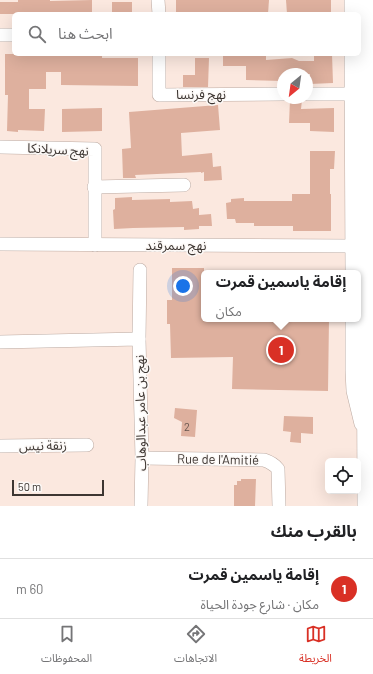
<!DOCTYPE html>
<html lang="ar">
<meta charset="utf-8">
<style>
body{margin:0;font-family:Barlow,"Noto Sans Arabic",sans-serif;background:#f2f2f2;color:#202124;direction:rtl}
.controls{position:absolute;right:12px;bottom:12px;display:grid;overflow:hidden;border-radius:6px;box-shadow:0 4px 16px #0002}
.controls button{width:36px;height:36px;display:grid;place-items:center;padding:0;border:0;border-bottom:1px solid #e0e0e0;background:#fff;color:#202124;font:20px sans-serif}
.compass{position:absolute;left:277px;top:68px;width:36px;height:36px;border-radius:50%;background:#fff;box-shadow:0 4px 16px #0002;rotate:209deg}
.scale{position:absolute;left:12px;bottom:10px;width:92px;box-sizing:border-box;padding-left:4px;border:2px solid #3d3632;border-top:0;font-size:11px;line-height:14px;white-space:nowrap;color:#3d3632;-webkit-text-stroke:3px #fcf9f7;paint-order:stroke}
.you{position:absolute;left:183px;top:286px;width:14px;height:14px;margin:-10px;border:3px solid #fff;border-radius:50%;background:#1a73e8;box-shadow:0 0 0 6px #1a73e833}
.badge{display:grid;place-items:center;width:26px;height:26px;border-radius:50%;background:#d93025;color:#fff;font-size:13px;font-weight:700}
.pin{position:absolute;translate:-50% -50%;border:2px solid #fff;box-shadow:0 1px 4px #0006}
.popup{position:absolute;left:201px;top:270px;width:160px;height:52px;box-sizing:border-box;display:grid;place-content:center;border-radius:6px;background:#fff;filter:drop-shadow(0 1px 3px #0005);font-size:13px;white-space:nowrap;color:#757577}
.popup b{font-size:15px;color:#202124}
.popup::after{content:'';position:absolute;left:50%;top:100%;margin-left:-8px;border:8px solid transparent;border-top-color:#fff}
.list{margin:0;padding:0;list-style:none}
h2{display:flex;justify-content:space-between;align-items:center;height:52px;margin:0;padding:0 16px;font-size:17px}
h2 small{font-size:13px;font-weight:400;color:#757577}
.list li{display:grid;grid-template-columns:26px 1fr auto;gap:12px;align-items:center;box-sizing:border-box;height:60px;padding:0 16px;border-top:1px solid #e0e0e0}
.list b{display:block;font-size:15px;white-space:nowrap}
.list p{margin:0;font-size:13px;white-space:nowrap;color:#757577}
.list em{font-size:13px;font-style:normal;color:#757577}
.icon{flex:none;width:22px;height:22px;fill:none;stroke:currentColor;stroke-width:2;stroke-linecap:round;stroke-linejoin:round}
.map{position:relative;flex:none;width:373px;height:506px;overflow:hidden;direction:ltr}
.search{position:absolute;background:#fff;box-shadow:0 4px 16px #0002;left:12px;right:12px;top:12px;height:44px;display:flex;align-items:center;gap:10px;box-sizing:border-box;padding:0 14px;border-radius:6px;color:#757577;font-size:15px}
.sheet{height:112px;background:#fff}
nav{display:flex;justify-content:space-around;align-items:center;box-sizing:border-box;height:56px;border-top:1px solid #e0e0e0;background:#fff;font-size:11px;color:#757577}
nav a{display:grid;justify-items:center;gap:2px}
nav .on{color:#d93025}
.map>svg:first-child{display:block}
.building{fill:#deb09e}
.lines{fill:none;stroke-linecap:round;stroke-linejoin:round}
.minor-casing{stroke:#bcaaa2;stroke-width:14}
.highway-casing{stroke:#bcaaa2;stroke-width:20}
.minor{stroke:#fff;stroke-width:13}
.highway{stroke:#fff;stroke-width:19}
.labels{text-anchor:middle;stroke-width:3;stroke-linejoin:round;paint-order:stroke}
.number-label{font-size:11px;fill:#65544d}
.street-label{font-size:13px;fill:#3d3632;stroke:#fcf9f7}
</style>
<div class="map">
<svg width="373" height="506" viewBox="0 0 373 506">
<rect width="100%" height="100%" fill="#fbe8df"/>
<!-- building -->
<g class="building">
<path d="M18,0H50V1L92,0V14H0V2H18Z"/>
<path d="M176,0H269L268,14H176Z"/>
<path d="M286,0H331V14H287Z"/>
<rect x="112" y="2" width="20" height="12"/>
<path d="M5,54H102V58H138V86L61,85V72H46V89H29V109H45L44,131L18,130V132L7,131L8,95H5Z"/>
<path d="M223,54H266V60L292,58L299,61H314V54H332L333,83L310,84V74H283V81L246,80V66H223Z"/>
<path d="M195,58H209L208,87H183V75H195Z"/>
<path d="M290,100H302L301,109L334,108V132L310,131V123H289Z"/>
<path d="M218,105L220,130L181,133L182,156L212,153L213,167L221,166L222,180L204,181V172L201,173V172L135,175L136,178H123L122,149L131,148L129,112Z"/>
<path d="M102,108V131L62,132V109Z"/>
<path d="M310,151H335L334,169H330V194H331V231H293V226H254V223H236L235,219H227L226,203L231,202V199L244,198V201H292V194H310Z"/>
<path d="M132,197V200L170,199V202L192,201L193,209L199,208V215L211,214L212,226H199V229L184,230V227L133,228L114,229L113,210L115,209V198Z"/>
<path d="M172,268H204V319H329L328,391L232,389L233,357L171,358L170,324H167V300H172Z"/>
<path d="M175,408L197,410L195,437L181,436L182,422L174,418Z"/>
<path d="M284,416L313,417V434L301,433V443L290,442L291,432L283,431Z"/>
<path d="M241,479H256L255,506H234V485H237V481H241Z"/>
</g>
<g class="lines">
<defs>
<g id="minor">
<path d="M158,0L159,14"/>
<path d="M351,14V0"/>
<path d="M0,35H14"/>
<path d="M159,54V95L283,94"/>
<path d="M351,54L352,273"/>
<path d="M307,94H350"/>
<path d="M0,147L95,149V245"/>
<path d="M94,187L184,185"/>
<path d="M0,244L352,246"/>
<path d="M352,319V371L353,391L361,424"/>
<path d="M139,339L140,270"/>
<path d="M0,342L139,339L142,458L141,506"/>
<path d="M0,446L87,445"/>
<path d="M142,458L264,460C270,462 274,464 278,469L279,506"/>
</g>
<path id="highway" d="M366,0L365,94L367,170L366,247L367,506"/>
</defs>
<!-- minor casing -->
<use href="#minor" class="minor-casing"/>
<!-- highway casing -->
<use href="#highway" class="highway-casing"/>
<!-- minor -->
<use href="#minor" class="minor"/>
<!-- highway -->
<use href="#highway" class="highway"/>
</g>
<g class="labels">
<!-- number labels -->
<g class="number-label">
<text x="187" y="431">2</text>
</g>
<!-- street labels -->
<g class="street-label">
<text x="201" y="99">نهج فرنسا</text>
<text transform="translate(58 149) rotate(3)" y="5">نهج سريلانكا</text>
<text x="176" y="250">نهج سمرقند</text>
<text transform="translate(140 413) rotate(-91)" y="5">نهج بن عامر عبدالوهاب</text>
<text transform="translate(43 445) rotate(-1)" y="5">زنقة نيس</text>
<text transform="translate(218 459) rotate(1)" y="5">Rue de l'Amitié</text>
</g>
</g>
</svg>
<div class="controls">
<button><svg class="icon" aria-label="locate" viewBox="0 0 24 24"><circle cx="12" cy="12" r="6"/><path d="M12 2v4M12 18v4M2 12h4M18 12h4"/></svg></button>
</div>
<svg class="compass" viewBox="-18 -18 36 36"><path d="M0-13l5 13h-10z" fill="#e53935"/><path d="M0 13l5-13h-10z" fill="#757577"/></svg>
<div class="scale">50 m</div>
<div class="you"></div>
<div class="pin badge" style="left:281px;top:350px">1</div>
<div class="popup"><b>إقامة ياسمين قمرت</b>مكان</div>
<div class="search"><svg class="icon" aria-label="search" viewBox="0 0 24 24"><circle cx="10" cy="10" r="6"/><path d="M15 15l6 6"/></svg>ابحث هنا</div>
</div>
<section class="sheet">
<h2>بالقرب منك<small></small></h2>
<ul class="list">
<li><span class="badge">1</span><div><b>إقامة ياسمين قمرت</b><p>مكان · شارع جودة الحياة</p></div><em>60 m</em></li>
</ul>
</section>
<nav>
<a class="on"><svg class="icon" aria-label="map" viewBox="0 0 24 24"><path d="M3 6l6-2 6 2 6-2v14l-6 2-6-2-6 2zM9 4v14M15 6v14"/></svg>الخريطة</a>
<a><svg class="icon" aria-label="directions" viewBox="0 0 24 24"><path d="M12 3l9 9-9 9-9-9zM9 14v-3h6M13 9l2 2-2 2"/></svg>الاتجاهات</a>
<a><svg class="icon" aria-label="saved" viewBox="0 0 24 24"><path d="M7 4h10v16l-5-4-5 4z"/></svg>المحفوظات</a>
</nav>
